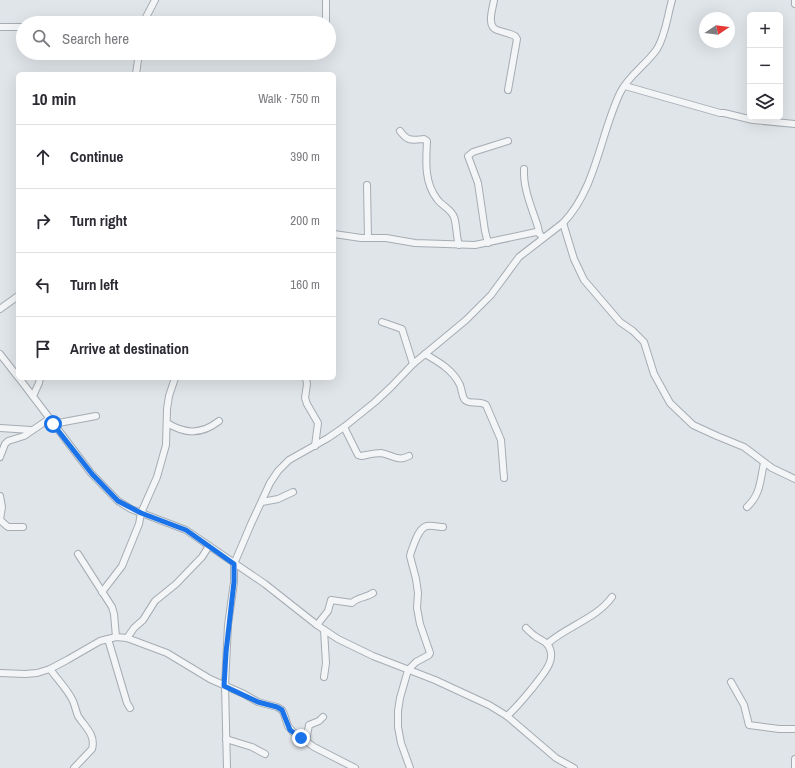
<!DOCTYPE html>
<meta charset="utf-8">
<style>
body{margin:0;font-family:"Archivo Narrow",sans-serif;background:#f7f7f7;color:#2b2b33}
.controls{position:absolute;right:12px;top:12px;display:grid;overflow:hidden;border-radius:6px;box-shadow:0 4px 16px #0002}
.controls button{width:36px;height:36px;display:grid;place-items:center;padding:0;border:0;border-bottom:1px solid #e1e1e2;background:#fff;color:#2b2b33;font:20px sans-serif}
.compass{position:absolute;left:699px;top:12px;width:36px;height:36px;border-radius:50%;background:#fff;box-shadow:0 4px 16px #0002;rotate:77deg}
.stop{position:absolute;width:12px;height:12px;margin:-9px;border:3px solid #1a73e8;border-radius:50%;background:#fff}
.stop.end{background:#1a73e8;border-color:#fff;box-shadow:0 1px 4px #0008}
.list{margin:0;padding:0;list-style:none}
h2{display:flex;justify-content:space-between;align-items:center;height:52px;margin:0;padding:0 16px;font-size:17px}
h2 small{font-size:13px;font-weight:400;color:#7c7c81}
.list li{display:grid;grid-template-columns:26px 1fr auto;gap:12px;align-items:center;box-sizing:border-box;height:64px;padding:0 16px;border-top:1px solid #e1e1e2}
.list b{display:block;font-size:15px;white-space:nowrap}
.list em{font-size:13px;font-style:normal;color:#7c7c81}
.icon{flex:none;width:22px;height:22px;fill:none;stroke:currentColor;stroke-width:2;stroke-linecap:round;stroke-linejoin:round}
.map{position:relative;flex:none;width:795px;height:768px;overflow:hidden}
.search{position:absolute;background:#fff;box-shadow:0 4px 16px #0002;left:16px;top:16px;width:320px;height:44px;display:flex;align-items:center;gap:10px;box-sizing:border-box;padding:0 14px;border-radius:22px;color:#7c7c81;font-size:15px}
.panel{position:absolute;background:#fff;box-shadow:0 4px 16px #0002;left:16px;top:72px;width:320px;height:308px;border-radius:6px}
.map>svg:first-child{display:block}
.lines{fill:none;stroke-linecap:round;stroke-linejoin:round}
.minor-casing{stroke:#a5acb3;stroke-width:8}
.minor{stroke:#f3f5f7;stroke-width:6}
.route{stroke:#1a73e8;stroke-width:5}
</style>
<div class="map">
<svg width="795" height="768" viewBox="0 0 795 768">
<rect width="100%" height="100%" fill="#e0e5e9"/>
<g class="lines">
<defs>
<g id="minor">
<path d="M494,0C493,8 486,26 497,30C503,32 509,33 515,36L517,39L508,90"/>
<path d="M795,0V4"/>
<path d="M143,23L155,0"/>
<path d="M326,23V0"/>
<path d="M0,27H23"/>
<path d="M136,74L139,53"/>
<path d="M625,86L720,113H724L753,120L795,124"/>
<path d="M400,131C408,142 412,140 424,139L427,141C426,161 424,182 437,199C442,206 451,209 454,217C457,226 456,236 459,245"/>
<path d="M524,169C523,189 532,208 538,227L539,233"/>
<path d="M367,185L368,238"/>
<path d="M563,223L574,259L584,280L620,322L633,331L644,342L654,374L670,403L693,425L717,436L744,447L772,468L795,479"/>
<path d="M334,234L361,238H386L415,243L475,245L536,232L539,233L543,238"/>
<path d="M488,243L485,231L478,183L468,156L473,152L508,141"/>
<path d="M0,309L18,296"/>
<path d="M382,322L402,329L413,364"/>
<path d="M0,354L18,377"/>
<path d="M425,354C439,362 453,370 460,385C462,390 462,397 465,400C469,405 479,400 486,405L501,440L504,478"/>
<path d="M19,378L91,473L118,501L131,509L186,530L265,584L317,625L338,639L373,656L435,680L489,705L507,716L556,758L574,768"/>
<path d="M306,378L307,384L305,398L307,404L318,423L315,446"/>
<path d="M33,396L39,383L40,378"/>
<path d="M167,423C185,434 201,435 219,421"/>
<path d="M53,424L96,416"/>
<path d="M344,427L358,455L361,456C367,455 374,453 381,453C393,455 397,462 409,456"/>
<path d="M0,428L31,430"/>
<path d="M0,457L5,444L8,441L24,436L49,419"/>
<path d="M0,496L2,507L0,520"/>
<path d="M262,502L278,499L293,492"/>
<path d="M747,507C761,494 760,480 764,463"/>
<path d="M0,520L8,527H23"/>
<path d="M78,554L112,607L114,614L116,637"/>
<path d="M102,592L122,566L139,524L141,513L157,477L166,445L167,409L169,396L175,378"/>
<path d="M317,625L328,611L331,600L352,603C357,597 366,598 373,593"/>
<path d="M127,638L134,628L143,620L155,601L176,584L202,557L209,546"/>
<path d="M108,639L127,703L130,708"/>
<path d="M547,644C567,626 596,619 612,597"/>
<path d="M50,669C57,679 68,690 73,701C75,706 76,711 78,716C85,727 96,735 92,749L74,768"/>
<path d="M0,673L25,674L37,673L50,669L67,660L100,641L116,637L127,638L167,653L210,679L244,694L258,702L277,707L282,710L284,714L288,726L293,732L314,747L355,768"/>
<path d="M324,677L326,663L324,630"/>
<path d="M731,682L744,705L749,725L779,729H795"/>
<path d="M507,716C518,706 525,697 534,686C542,675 558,660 548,645C545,641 539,639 535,636C532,634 529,631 526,628"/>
<path d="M226,739L252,747L265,754"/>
<path d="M306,741L309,725L319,721L323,717"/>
<path d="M227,768L225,685L228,625L234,582V564L251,524L270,483L278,471L289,460L328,438L344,427L375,402L391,387L413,364L466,320L491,295L519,257L563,223C596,189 600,135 620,93C628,76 646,65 657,49C666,34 667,17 672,0"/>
<path d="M410,768L401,743L398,727V711L400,698L408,670L416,662L429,655L430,653L420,624L417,608L418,593L416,579L410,556L411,552C414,545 418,528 427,526C432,525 439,527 443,527"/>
<path d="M795,768V759"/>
</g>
</defs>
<!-- minor casing -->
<use href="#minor" class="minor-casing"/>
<!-- minor -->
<use href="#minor" class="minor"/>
</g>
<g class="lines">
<!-- route -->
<path class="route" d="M53,424L92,474L118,501L141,513L186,530L234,564V582L226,652L224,686L258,702L277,707L282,710L290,730L301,738"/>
</g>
</svg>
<div class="controls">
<button>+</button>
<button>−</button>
<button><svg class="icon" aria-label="layers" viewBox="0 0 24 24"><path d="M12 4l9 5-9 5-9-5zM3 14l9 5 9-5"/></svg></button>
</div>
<svg class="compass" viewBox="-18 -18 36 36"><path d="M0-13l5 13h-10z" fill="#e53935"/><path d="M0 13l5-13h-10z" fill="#7c7c81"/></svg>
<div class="stop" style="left:53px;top:424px"></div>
<div class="stop end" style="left:301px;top:738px"></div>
<div class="search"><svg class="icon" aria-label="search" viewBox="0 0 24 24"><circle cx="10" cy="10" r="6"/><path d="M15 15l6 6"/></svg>Search here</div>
<section class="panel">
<h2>10 min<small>Walk · 750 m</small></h2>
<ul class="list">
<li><svg class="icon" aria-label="ahead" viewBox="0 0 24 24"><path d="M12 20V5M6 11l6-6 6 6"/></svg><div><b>Continue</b></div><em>390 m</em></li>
<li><svg class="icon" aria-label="right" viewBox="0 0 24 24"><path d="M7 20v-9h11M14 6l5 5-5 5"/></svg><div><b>Turn right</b></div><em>200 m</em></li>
<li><svg class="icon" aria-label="left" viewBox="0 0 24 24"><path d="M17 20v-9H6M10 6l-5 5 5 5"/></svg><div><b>Turn left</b></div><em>160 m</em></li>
<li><svg class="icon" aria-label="arrive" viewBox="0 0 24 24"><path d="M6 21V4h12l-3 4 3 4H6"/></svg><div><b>Arrive at destination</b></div></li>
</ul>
</section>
</div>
